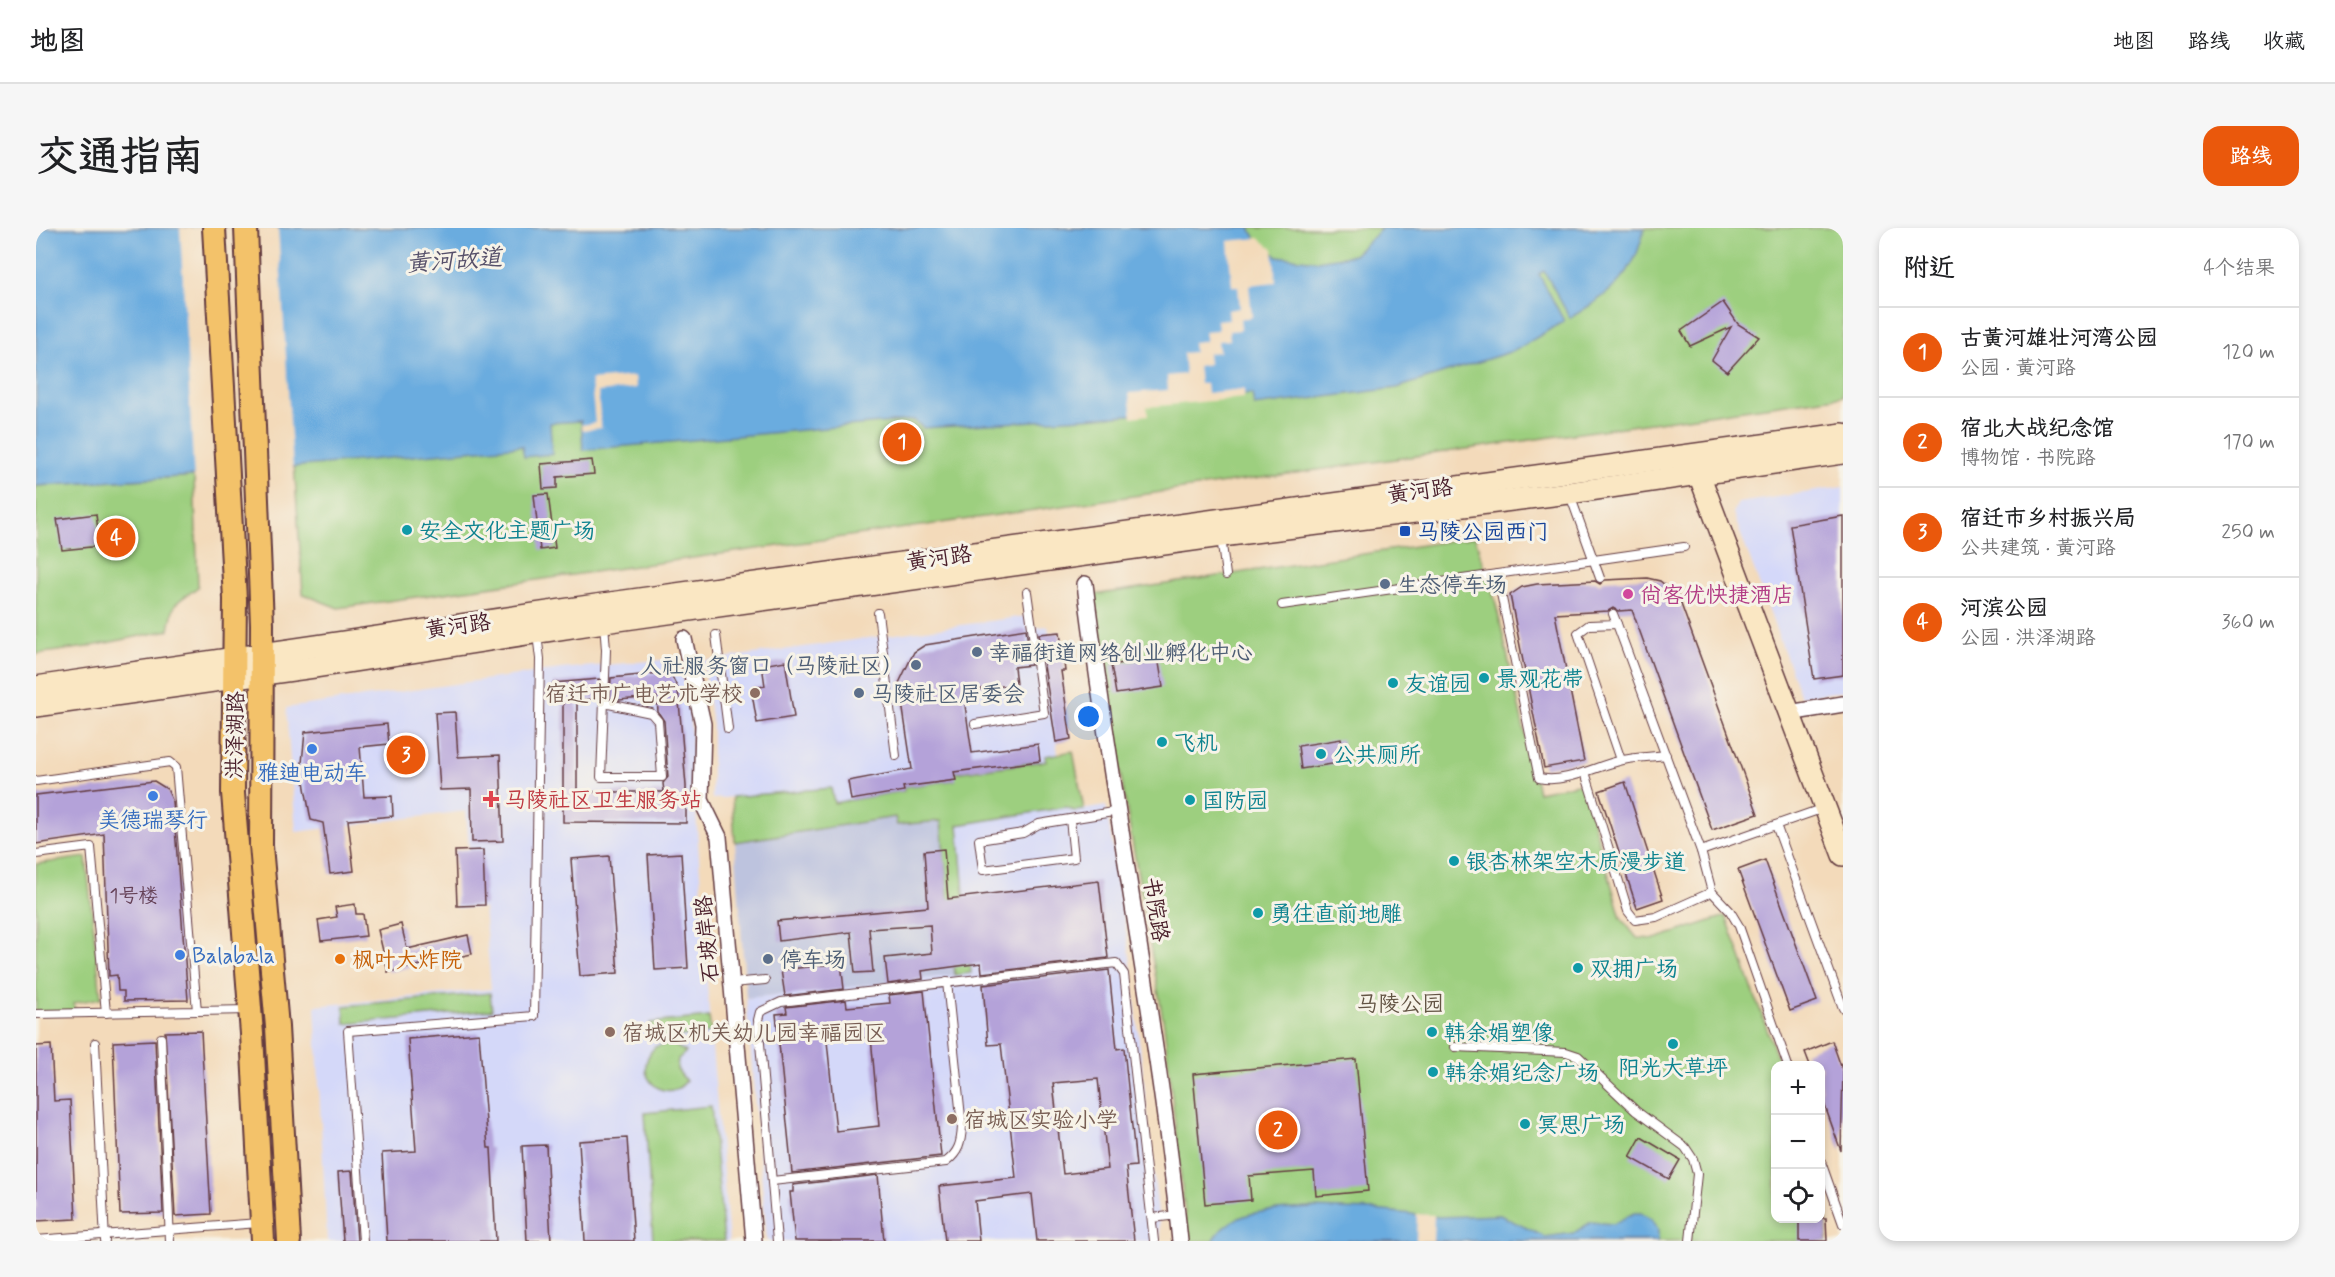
<!DOCTYPE html>
<html lang="zh">
<meta charset="utf-8">
<style>
body{margin:0;font-family:Mynerve,"LXGW WenKai TC",sans-serif;background:#f6f6f6;color:#202124}
.controls{position:absolute;right:18px;bottom:18px;display:grid;overflow:hidden;border-radius:12px;box-shadow:0 3px 9px #0003}
.controls button{width:54px;height:54px;display:grid;place-items:center;padding:0;border:0;border-bottom:2px solid #e0e0e0;background:#fff;color:#202124;font:30px sans-serif}
.you{position:absolute;left:1053px;top:489px;width:21px;height:21px;margin:-15px;border:4px solid #fff;border-radius:50%;background:#1a73e8;box-shadow:0 0 0 9px #1a73e833}
.badge{display:grid;place-items:center;width:39px;height:39px;border-radius:50%;background:#ea580c;color:#fff;font-size:20px;font-weight:700}
.pin{position:absolute;translate:-50% -50%;border:3px solid #fff;box-shadow:0 2px 6px #0006}
.list{margin:0;padding:0;list-style:none}
h2{display:flex;justify-content:space-between;align-items:center;height:78px;margin:0;padding:0 24px;font-size:26px}
h2 small{font-size:20px;font-weight:400;color:#757577}
.list li{display:grid;grid-template-columns:39px 1fr auto;gap:18px;align-items:center;box-sizing:border-box;height:90px;padding:0 24px;border-top:2px solid #e0e0e0}
.list b{display:block;font-size:22px;white-space:nowrap}
.list p{margin:0;font-size:20px;white-space:nowrap;color:#757577}
.list em{font-size:20px;font-style:normal;color:#757577}
.icon{flex:none;width:33px;height:33px;fill:none;stroke:currentColor;stroke-width:2;stroke-linecap:round;stroke-linejoin:round}
.map{position:relative;flex:none;width:1807px;height:1013px;overflow:hidden;border-radius:18px}
header{display:flex;align-items:center;gap:36px;box-sizing:border-box;height:84px;padding:0 30px;background:#fff;border-bottom:2px solid #e0e0e0}
header strong{font-size:28px}
nav{display:flex;gap:33px;margin-inline-start:auto;font-size:21px}
.intro{display:flex;align-items:center;justify-content:space-between;box-sizing:border-box;height:144px;padding:0 36px}
h1{margin:0;font-size:42px}
.button{padding:15px 27px;border-radius:18px;background:#ea580c;color:#fff;font-size:21px;font-weight:700}
main{display:flex;gap:36px;padding:0 36px}
aside{flex:1;background:#fff;border-radius:18px;box-shadow:0 3px 9px #0003}
.map>svg:first-child{display:block}
.built{fill:#d4d8f9}
.industrial{fill:#bdc3de}
.green{fill:#9dcf7f;stroke:#747755;stroke-width:1.5}
.water{fill:#6bacdf;stroke:#5a6685;stroke-width:1.5}
.pier{fill:#f3daba}
.building{fill:#b4a2d9;fill-rule:evenodd}
.lines{fill:none;stroke-linecap:round;stroke-linejoin:round}
.lane-casing{stroke:#633b40;stroke-width:10}
.street-casing{stroke:#633b40;stroke-width:18}
.secondary-casing{stroke:#633b40;stroke-width:24}
.primary-casing{stroke:#633b40;stroke-width:26}
.lane{stroke:#fff;stroke-width:8}
.street{stroke:#fff;stroke-width:15}
.secondary{stroke:#fae7c3;stroke-width:21}
.primary{stroke:#f3c26a;stroke-width:22}
.culture-dot{fill:#0f9aa8;stroke:#f7f3e8;stroke-width:2}
.transit-dot{fill:#1a4fb4;stroke:#f7f3e8;stroke-width:2}
.service-dot{fill:#5c6f8a;stroke:#f7f3e8;stroke-width:2}
.hotel-dot{fill:#d1479c;stroke:#f7f3e8;stroke-width:2}
.education-dot{fill:#8d6e63;stroke:#f7f3e8;stroke-width:2}
.shop-dot{fill:#3f7fe0;stroke:#f7f3e8;stroke-width:2}
.health-dot{fill:#e0444e;stroke:#f7f3e8;stroke-width:2}
.food-dot{fill:#e8710a;stroke:#f7f3e8;stroke-width:2}
.labels{text-anchor:middle;stroke-width:6;stroke-linejoin:round;paint-order:stroke}
.number-label{font-size:20px;fill:#644056}
.street-label{font-size:22px;fill:#4a1f2b;stroke:#f7f3e8}
.culture-label{font-size:22px;fill:#0d838f;stroke:#f7f3e8;text-anchor:start}
.transit-label{font-size:22px;fill:#164399;stroke:#f7f3e8;text-anchor:start}
.service-label{font-size:22px;fill:#4e5e75;stroke:#f7f3e8;text-anchor:start}
.hotel-label{font-size:22px;fill:#b23c85;stroke:#f7f3e8;text-anchor:start}
.education-label{font-size:22px;fill:#785e54;stroke:#f7f3e8;text-anchor:start}
.shop-label{font-size:22px;fill:#366cbe;stroke:#f7f3e8}
.health-label{font-size:22px;fill:#be3a42;stroke:#f7f3e8;text-anchor:start}
.food-label{font-size:22px;fill:#c56008;stroke:#f7f3e8;text-anchor:start}
.park-label{font-size:22px;fill:#635444;stroke:#f7f3e8}
.water-label{font-size:24px;font-style:italic;fill:#56506a;stroke:#f7f3e8}
</style>
<header>
<strong>地图</strong>
<nav><a>地图</a><a>路线</a><a>收藏</a></nav>
</header>
<div class="intro"><h1>交通指南</h1><a class="button">路线</a></div>
<main>
<div class="map">
<svg width="1807" height="1013" viewBox="0 0 1807 1013">
<rect width="100%" height="100%" fill="#f7f3e8"/>
<filter id="ink" filterUnits="userSpaceOnUse"><feTurbulence type="fractalNoise" baseFrequency=".0167" numOctaves="2"/><feDisplacementMap in="SourceGraphic" scale="12" xChannelSelector="R" yChannelSelector="G"/><feConvolveMatrix kernelMatrix="1 2 1 2 8 2 1 2 1" color-interpolation-filters="sRGB"/></filter>
<filter id="wash" filterUnits="userSpaceOnUse"><feTurbulence type="fractalNoise" baseFrequency=".008" numOctaves="4" result="noise"/><feDisplacementMap in="SourceGraphic" scale="24" xChannelSelector="R" yChannelSelector="G"/><feGaussianBlur stdDeviation="1.35" result="paint"/><feColorMatrix in="noise" values="0 0 0 0 0 0 0 0 0 0 0 0 0 0 0 0 0 1.4 0 .05"/><feComposite in="paint" operator="in"/></filter>
<g filter="url(#wash)">
<rect width="100%" height="100%" fill="#f3daba"/>
<!-- built -->
<g class="built">
<path d="M1807,259V463L1765,469L1697,285L1702,275Z"/>
<path d="M990,388L992,401L1012,398L1013,405L1024,404L1029,443L1020,444L1012,456L1022,526L1010,528V533L919,545L920,552L868,559V563L798,575L795,560L676,571V496L667,433Z"/>
<path d="M638,431L652,460L673,785L693,1013H291L279,778L455,761L448,680H420L419,622L433,621L430,583L260,604L250,480L524,441Z"/>
<path d="M1070,578L1094,728L1125,1013H731L710,770L935,745L922,597L1031,579L1039,583Z"/>
</g>
<!-- industrial -->
<path class="industrial" d="M859,589L861,597L905,593L919,747L710,770L699,614Z"/>
<!-- green -->
<g class="green">
<path d="M242,0H1807V168L302,380L267,366Z"/>
<path d="M158,248L162,359C138,378 139,368 133,402L51,419L0,426V258Z"/>
<path d="M1439,309L1459,372L1502,564L1546,555L1585,690L1601,710L1619,711L1690,688L1744,837L1740,838V990H1784L1785,951L1790,965L1791,1013H1152L1128,797L1064,427L1058,367Z"/>
<path d="M1037,523L1048,582L1038,583L1030,579L922,597L935,745L919,747L905,593L861,597L859,589L699,614L696,569L795,560L798,575L868,563L867,559L919,552L918,545L1010,533L1009,528Z"/>
<path d="M50,629L65,770L38,775L39,783L0,784V636Z"/>
<path d="M454,765L456,782L309,796L308,778Z"/>
<path d="M673,789L675,805L616,811L614,795Z"/>
<path d="M634,815L650,824L642,831L641,841L650,853C631,879 592,847 619,819Z"/>
<path d="M675,878L688,1013H617L609,885Z"/>
</g>
<!-- water -->
<g class="water">
<path d="M0,0H1214L1221,13L1241,28L1281,33L1318,27L1346,0H1608C1600,48 1573,66 1534,90L1508,43L1503,46L1528,93L1480,122L1361,160L1218,178L1216,166L1107,176L1109,186L887,200L878,192L547,222L545,193L514,195L516,226L488,229L486,218L158,248L0,258Z"/>
<path d="M1273,980L1339,982L1403,989L1464,987L1509,1009L1538,1005L1555,994L1577,996L1598,985H1605L1617,993L1622,1002V1013H1177C1196,979 1239,983 1273,980Z"/>
</g>
<!-- pier -->
<g class="pier">
<path d="M144,0H242L257,242L158,251Z"/>
<path d="M1223,10L1237,21L1240,54L1213,57L1216,89L1204,91L1205,102L1193,103L1194,112L1182,113L1183,124L1172,125L1173,136L1162,138L1164,156H1170L1171,165L1208,161V170L1110,179L1112,187L1096,189L1093,165L1132,162L1131,148L1149,146L1147,125L1158,124L1157,114L1170,113L1169,103L1182,102L1181,92L1193,91L1192,82L1204,80L1202,58H1196L1192,13Z"/>
<path d="M599,148L600,160L562,164L565,200L546,202L545,197L559,195L555,152Z"/>
<path d="M1381,986L1398,987L1397,1013H1380Z"/>
</g>
<g id="blocks">
<!-- building -->
<g class="building">
<path d="M1687,74L1702,96L1723,109L1691,144L1676,132L1695,99L1654,118L1645,103Z"/>
<path d="M556,232L558,246L521,249V260L507,261L505,236Z"/>
<path d="M512,266L519,320L504,322L498,267Z"/>
<path d="M60,286L64,318L26,322L21,291Z"/>
<path d="M1807,288V447L1778,451L1754,297Z"/>
<path d="M1611,350L1624,353L1642,368L1722,586L1676,602L1596,382L1582,383L1577,380L1572,383L1519,386L1548,533L1508,540L1474,367L1486,359L1501,356L1559,353L1564,356L1569,352Z"/>
<path d="M990,401L995,437L978,439L980,456L927,464L936,525L1002,516L1004,533L918,544L920,552L867,559L868,563L815,572L812,553L876,541L863,455L878,424L889,417Z"/>
<path d="M1024,404L1029,443H1025L1035,511L1020,514L1003,406Z"/>
<path d="M1122,429L1127,459L1080,466L1075,437Z"/>
<path d="M749,433L758,489L721,495L715,460L729,458L726,437Z"/>
<path d="M634,444L642,461L650,558V595L527,594V473L519,474L517,455L563,451L562,471L541,472V564H628L627,555L632,549L628,493L622,484L621,469L582,472L574,470L575,450Z"/>
<path d="M419,484L422,529L464,527L467,613L436,614L435,561L404,562L399,485Z"/>
<path d="M351,496L353,516L324,519L328,569L356,568L357,588L312,592L318,643L294,646L287,595L275,592L269,560L266,535L269,504Z"/>
<path d="M1305,511L1309,534L1265,541L1262,518Z"/>
<path d="M118,553L131,561L137,574L152,772L88,773V763H82L81,747L73,748L68,606L0,616V567Z"/>
<path d="M1589,554L1627,671L1601,680L1563,563Z"/>
<path d="M908,621L912,671L1063,653L1072,730L946,745L945,735L886,743L887,751L852,756L849,730L896,725L894,697L833,701L837,744L819,745L815,704L743,713L741,693L892,679L888,623Z"/>
<path d="M447,622L449,677L421,678L419,623Z"/>
<path d="M645,625L652,740L619,742L612,627Z"/>
<path d="M573,628L582,745L544,748L535,631Z"/>
<path d="M1729,632L1781,773L1754,783L1702,642Z"/>
<path d="M319,676L320,686H327L330,708L285,713L282,692L301,689L299,679Z"/>
<path d="M365,696L371,721L432,707L436,726L352,744L342,702Z"/>
<path d="M805,735L808,761L749,768L745,742Z"/>
<path d="M1073,742L1081,821L1088,820L1100,938L1090,939L1098,1013H1001L996,966L939,973L943,1013H909L903,958L980,950L965,816L952,817L947,757ZM1062,851L1072,941L1027,946L1017,855Z"/>
<path d="M888,763L905,928L756,945L740,786L751,785L750,779L810,772L811,779L854,775L853,767ZM835,809L843,898L800,903L791,813Z"/>
<path d="M165,803L175,986L139,988L129,804Z"/>
<path d="M443,805L452,920H455L460,1013H351L346,925L380,923L372,811Z"/>
<path d="M119,812L127,985L84,986L77,814Z"/>
<path d="M1796,813L1807,844L1805,923L1785,867V837H1774L1769,824Z"/>
<path d="M15,817L18,873L34,872L40,991L0,993V818Z"/>
<path d="M1320,831L1332,963L1280,968L1278,943L1213,948L1215,972L1169,976L1157,846Z"/>
<path d="M1605,909L1644,932L1633,951L1594,929Z"/>
<path d="M591,910L598,1013H549L543,913Z"/>
<path d="M510,917L515,1013H491L486,918Z"/>
<path d="M316,943L321,1013H307L302,944Z"/>
<path d="M842,947L848,1013H759L754,964H757V957Z"/>
<path d="M1763,990H1790L1791,1013H1763Z"/>
</g>
</g>
</g>
<g filter="url(#ink)">
<use href="#blocks" fill-opacity="0" stroke="#633b40" stroke-width="1.5"/>
<g class="lines">
<defs>
<g id="lane">
<path d="M1534,267L1564,350"/>
<path d="M1185,309L1190,347"/>
<path d="M1461,346L1503,550C1531,556 1561,537 1587,532C1601,529 1616,529 1630,527"/>
<path d="M1246,377L1648,319"/>
<path d="M842,385L860,528"/>
<path d="M1577,386L1581,396L1553,397L1542,405L1585,532"/>
<path d="M1581,396L1665,623L1676,664L1694,683L1703,698L1752,838"/>
<path d="M680,407L692,501"/>
<path d="M568,475L615,485L622,493L626,549H565L570,422L568,395"/>
<path d="M939,496L1008,485L991,364"/>
<path d="M1549,544L1592,683L1599,692L1620,689L1676,664"/>
<path d="M0,553L134,534L140,539L161,783L0,786"/>
<path d="M1034,591L1038,630L947,642L943,612L987,605L1003,596L1083,583"/>
<path d="M1740,597L1807,780"/>
<path d="M1665,623L1788,580"/>
<path d="M0,626L55,619L70,785"/>
<path d="M696,755L729,752"/>
<path d="M161,783L213,782"/>
<path d="M125,810L134,1013"/>
<path d="M59,815L69,1013"/>
<path d="M1419,819L1530,824L1542,828L1600,883L1649,919L1657,931L1661,946L1654,1013"/>
<path d="M1784,931L1807,996"/>
<path d="M736,953L910,934C923,924 925,915 926,899L911,754"/>
<path d="M1116,990L1142,987"/>
<path d="M0,1012L223,995"/>
<path d="M327,1013L312,803L498,788L504,431L501,406"/>
<path d="M741,1013L722,792L724,784L745,774L1080,735L1088,746L1118,1013"/>
</g>
<g id="street">
<path d="M1049,356C1076,576 1121,793 1144,1013"/>
<path d="M648,411L667,496L665,572L683,609L718,1013"/>
<path d="M1753,485L1807,476"/>
</g>
<g id="secondary">
<path d="M1658,233L1807,627"/>
<path d="M0,459L567,376L1807,206"/>
<path d="M0,478L278,439L568,394L1185,308L1533,265L1807,225"/>
</g>
<g id="primary">
<path d="M178,0L199,371L197,565L216,806L227,1013"/>
<path d="M210,0L226,396L225,618L241,799L253,1013"/>
</g>
</defs>
<!-- lane casing -->
<use href="#lane" class="lane-casing"/>
<!-- street casing -->
<use href="#street" class="street-casing"/>
<!-- secondary casing -->
<use href="#secondary" class="secondary-casing"/>
<!-- primary casing -->
<use href="#primary" class="primary-casing"/>
<!-- lane -->
<use href="#lane" class="lane"/>
<!-- street -->
<use href="#street" class="street"/>
<!-- secondary -->
<use href="#secondary" class="secondary"/>
<!-- primary -->
<use href="#primary" class="primary"/>
</g>
</g>
<!-- markers -->
<g class="culture-dot">
<circle cx="371" cy="302" r="6"/>
<circle cx="1448" cy="450" r="6"/>
<circle cx="1357" cy="455" r="6"/>
<circle cx="1126" cy="514" r="6"/>
<circle cx="1285" cy="526" r="6"/>
<circle cx="1154" cy="572" r="6"/>
<circle cx="1418" cy="633" r="6"/>
<circle cx="1222" cy="685" r="6"/>
<circle cx="1542" cy="740" r="6"/>
<circle cx="1396" cy="804" r="6"/>
<circle cx="1637" cy="816" r="6"/>
<circle cx="1397" cy="844" r="6"/>
<circle cx="1489" cy="896" r="6"/>
</g>
<rect class="transit-dot" x="1363" y="297" width="12" height="12" rx="3"/>
<g class="service-dot">
<circle cx="1349" cy="356" r="6"/>
<circle cx="941" cy="424" r="6"/>
<circle cx="880" cy="437" r="6"/>
<circle cx="823" cy="465" r="6"/>
<circle cx="732" cy="731" r="6"/>
</g>
<circle class="hotel-dot" cx="1592" cy="366" r="6"/>
<g class="education-dot">
<circle cx="719" cy="465" r="6"/>
<circle cx="574" cy="804" r="6"/>
<circle cx="916" cy="891" r="6"/>
</g>
<g class="shop-dot">
<circle cx="276" cy="521" r="6"/>
<circle cx="117" cy="568" r="6"/>
<circle cx="144" cy="727" r="6"/>
</g>
<path class="health-dot" d="M452 562h6v6h6v6h-6v6h-6v-6h-6v-6h6z"/>
<circle class="food-dot" cx="304" cy="731" r="6"/>
<g class="labels">
<!-- number labels -->
<g class="number-label">
<text x="98" y="674">1号楼</text>
</g>
<!-- street labels -->
<g class="street-label">
<text transform="translate(1384 262) rotate(-8)" y="8">黄河路</text>
<text transform="translate(903 329) rotate(-8)" y="8">黄河路</text>
<text transform="translate(422 397) rotate(-8)" y="8">黄河路</text>
<text transform="translate(198 507) rotate(-89)" y="8">洪泽湖路</text>
<text transform="translate(1121 681) rotate(81)" y="8">书院路</text>
<text transform="translate(670 711) rotate(-95)" y="8">石坡岸路</text>
</g>
<!-- culture labels -->
<g class="culture-label">
<text x="383" y="310">安全文化主题广场</text>
<text x="1460" y="458">景观花带</text>
<text x="1369" y="463">友谊园</text>
<text x="1138" y="522">飞机</text>
<text x="1297" y="534">公共厕所</text>
<text x="1166" y="580">国防园</text>
<text x="1430" y="641">银杏林架空木质漫步道</text>
<text x="1234" y="693">勇往直前地雕</text>
<text x="1554" y="748">双拥广场</text>
<text x="1408" y="812">韩余娟塑像</text>
<text x="1637" y="847" text-anchor="middle">阳光大草坪</text>
<text x="1409" y="852">韩余娟纪念广场</text>
<text x="1501" y="904">冥思广场</text>
</g>
<!-- transit labels -->
<g class="transit-label">
<text x="1381" y="311">马陵公园西门</text>
</g>
<!-- service labels -->
<g class="service-label">
<text x="1361" y="364">生态停车场</text>
<text x="953" y="432">幸福街道网络创业孵化中心</text>
<text x="868" y="445" text-anchor="end">人社服务窗口（马陵社区）</text>
<text x="835" y="473">马陵社区居委会</text>
<text x="744" y="739">停车场</text>
</g>
<!-- hotel labels -->
<g class="hotel-label">
<text x="1604" y="374">尚客优快捷酒店</text>
</g>
<!-- education labels -->
<g class="education-label">
<text x="707" y="473" text-anchor="end">宿迁市广电艺术学校</text>
<text x="586" y="812">宿城区机关幼儿园幸福园区</text>
<text x="928" y="899">宿城区实验小学</text>
</g>
<!-- shop labels -->
<g class="shop-label">
<text x="276" y="552">雅迪电动车</text>
<text x="117" y="599">美德瑞琴行</text>
<text x="156" y="735" text-anchor="start">Balabala</text>
</g>
<!-- health labels -->
<g class="health-label">
<text x="468" y="579">马陵社区卫生服务站</text>
</g>
<!-- food labels -->
<g class="food-label">
<text x="316" y="739">枫叶大炸院</text>
</g>
<!-- park labels -->
<g class="park-label">
<text x="1364" y="783">马陵公园</text>
</g>
<!-- water labels -->
<g class="water-label">
<text transform="translate(418 32) rotate(-4)" y="8">黄河故道</text>
</g>
</g>
</svg>
<div class="controls">
<button>+</button>
<button>−</button>
<button><svg class="icon" aria-label="locate" viewBox="0 0 24 24"><circle cx="12" cy="12" r="6"/><path d="M12 2v4M12 18v4M2 12h4M18 12h4"/></svg></button>
</div>
<div class="you"></div>
<div class="pin badge" style="left:866px;top:214px">1</div>
<div class="pin badge" style="left:1242px;top:902px">2</div>
<div class="pin badge" style="left:370px;top:527px">3</div>
<div class="pin badge" style="left:80px;top:310px">4</div>
</div>
<aside>
<h2>附近<small>4个结果</small></h2>
<ul class="list">
<li><span class="badge">1</span><div><b>古黄河雄壮河湾公园</b><p>公园 · 黄河路</p></div><em>120 m</em></li>
<li><span class="badge">2</span><div><b>宿北大战纪念馆</b><p>博物馆 · 书院路</p></div><em>170 m</em></li>
<li><span class="badge">3</span><div><b>宿迁市乡村振兴局</b><p>公共建筑 · 黄河路</p></div><em>250 m</em></li>
<li><span class="badge">4</span><div><b>河滨公园</b><p>公园 · 洪泽湖路</p></div><em>360 m</em></li>
</ul>
</aside>
</main>
